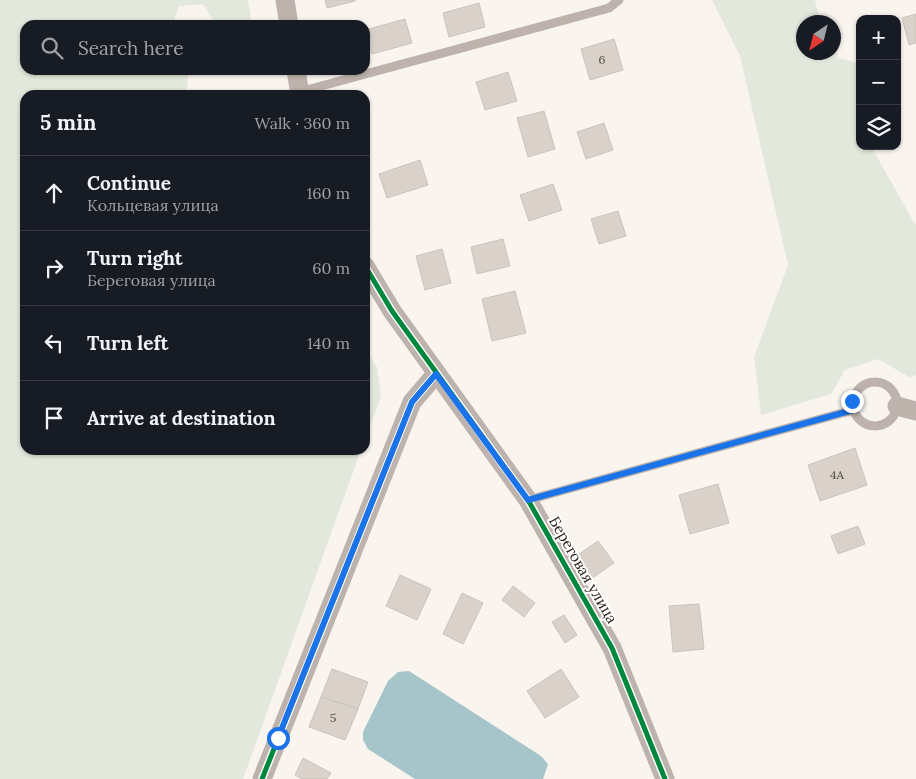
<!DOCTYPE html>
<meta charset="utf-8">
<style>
body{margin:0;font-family:Lora,serif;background:#20242c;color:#f1f3f6}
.controls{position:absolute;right:15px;top:15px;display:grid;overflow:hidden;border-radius:10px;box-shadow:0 1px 4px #0004}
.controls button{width:45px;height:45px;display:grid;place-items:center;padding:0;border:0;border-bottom:1px solid #363941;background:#171b24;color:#f1f3f6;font:25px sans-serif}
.compass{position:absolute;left:796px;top:15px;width:45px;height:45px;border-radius:50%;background:#171b24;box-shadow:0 1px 4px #0004;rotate:215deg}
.stop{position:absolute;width:15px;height:15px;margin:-11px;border:4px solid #1a73e8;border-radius:50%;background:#fff}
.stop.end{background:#1a73e8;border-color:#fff;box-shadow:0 1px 5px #0008}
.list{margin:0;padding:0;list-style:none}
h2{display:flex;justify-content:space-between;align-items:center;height:65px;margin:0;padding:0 20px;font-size:21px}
h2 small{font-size:16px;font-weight:400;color:#9ea1a6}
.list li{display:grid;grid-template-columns:32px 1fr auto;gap:15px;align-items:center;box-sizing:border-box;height:75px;padding:0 20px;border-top:1px solid #363941}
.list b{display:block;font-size:19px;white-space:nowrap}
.list p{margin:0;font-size:16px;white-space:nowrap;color:#9ea1a6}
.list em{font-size:16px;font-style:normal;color:#9ea1a6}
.icon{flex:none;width:28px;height:28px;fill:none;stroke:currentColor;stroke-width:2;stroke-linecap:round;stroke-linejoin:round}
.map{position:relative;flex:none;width:916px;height:779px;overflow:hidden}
.search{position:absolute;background:#171b24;box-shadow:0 1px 4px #0004;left:20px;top:20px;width:350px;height:55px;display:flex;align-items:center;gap:12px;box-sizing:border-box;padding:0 18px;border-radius:15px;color:#9ea1a6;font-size:19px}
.panel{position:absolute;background:#171b24;box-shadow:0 1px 4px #0004;left:20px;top:90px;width:350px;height:365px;border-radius:15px}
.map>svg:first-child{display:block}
.green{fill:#e2e8db}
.water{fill:#a6c5ca}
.building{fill:#dad2ca;stroke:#c9c3bb}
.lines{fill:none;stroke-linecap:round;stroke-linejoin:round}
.service{stroke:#bdb3ac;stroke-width:9}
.minor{stroke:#bdb3ac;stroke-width:19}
.cycleway-casing{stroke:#fff;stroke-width:8}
.cycleway{stroke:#00873e;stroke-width:5}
.route{stroke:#1a73e8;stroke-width:6}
.labels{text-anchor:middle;stroke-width:4;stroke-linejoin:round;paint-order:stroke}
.number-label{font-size:12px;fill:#524a41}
.street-label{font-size:15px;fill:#241d13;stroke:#fff}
</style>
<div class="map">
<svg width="916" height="779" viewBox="0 0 916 779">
<rect width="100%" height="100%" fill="#f9f4ee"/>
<!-- green -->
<g class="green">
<path d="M0,0H248L252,25H216L203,4L179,6L172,25H25V70H189L186,95H25V450H361L243,779H0Z"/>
<path d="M712,0H815L820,22H804V52H834V47L839,58L860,64V122L858,124L860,127V146H871L913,221L916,224V375L911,378L878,359L845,370L831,394L761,415L754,357L788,265L740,56Z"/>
<path d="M365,349L377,367L381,397L365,440Z"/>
</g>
<!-- water -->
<path class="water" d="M409,671L541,756L548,764L543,779H415L368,749L363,740V732L388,681L398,672Z"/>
<!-- building -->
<g class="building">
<path d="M325,0H355V1L327,8Z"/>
<path d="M479,3L485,27L449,37L443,13Z"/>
<path d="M916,14V43L909,45L902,18Z"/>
<path d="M405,19L412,43L372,54L365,30Z"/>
<path d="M614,39L623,70L590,80L581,49Z"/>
<path d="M508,72L517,101L485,110L476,82Z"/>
<path d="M544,111L555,149L528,157L517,118Z"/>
<path d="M604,123L613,150L586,159L577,132Z"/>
<path d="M420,160L428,185L387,198L379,174Z"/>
<path d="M553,184L562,210L529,221L520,195Z"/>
<path d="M618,211L626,236L599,244L591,219Z"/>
<path d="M503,239L510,266L477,274L471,247Z"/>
<path d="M442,249L451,283L425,290L416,256Z"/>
<path d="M515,291L526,333L492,341L482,299Z"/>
<path d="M855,448L867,485L820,501L808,465Z"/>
<path d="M718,484L729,523L690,534L679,495Z"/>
<path d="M858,526L865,544L838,554L831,536Z"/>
<path d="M598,541L614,563L591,579L575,557Z"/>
<path d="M400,575L431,589L417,620L386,606Z"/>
<path d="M513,586L535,603L524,617L502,600Z"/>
<path d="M462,593L483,603L463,644L443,634Z"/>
<path d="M699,604L704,649L673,652L669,606Z"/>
<path d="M564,615L577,635L565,643L552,622Z"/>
<path d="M332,669L368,682L358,709L321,697Z"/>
<path d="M561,669L579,697L545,718L527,691Z"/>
<path d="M321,697L358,709L345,740L309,727Z"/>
<path d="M303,758L331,773L327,779H302L295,775Z"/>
</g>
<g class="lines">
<!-- service -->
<g class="service">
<path d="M299,92L609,8L619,0"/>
<circle cx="875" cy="404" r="22"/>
<path d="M528,500L853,410"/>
</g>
<!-- minor -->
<g class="minor">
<path d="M285,0L289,25"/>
<path d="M296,70L300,95"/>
<path d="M365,266L392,311L528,500L612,648L665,779"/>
<path d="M897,406L916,411"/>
<path d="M262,779L412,402L436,374"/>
</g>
<defs>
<g id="cycleway">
<path d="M365,266L392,311L528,500L612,648L665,779"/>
<path d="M262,779L412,402L436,374"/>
</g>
</defs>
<!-- cycleway casing -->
<use href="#cycleway" class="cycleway-casing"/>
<!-- cycleway -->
<use href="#cycleway" class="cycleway"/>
</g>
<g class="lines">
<!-- route -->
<path class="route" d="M278,738L412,402L436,374L528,500L853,410L852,401"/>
</g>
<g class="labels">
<!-- number labels -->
<g class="number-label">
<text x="602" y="64">6</text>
<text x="837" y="479">4А</text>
<text x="333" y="722">5</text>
</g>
<!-- street labels -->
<g class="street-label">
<text transform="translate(583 570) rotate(60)" y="5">Береговая улица</text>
</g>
</g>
</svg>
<div class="controls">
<button>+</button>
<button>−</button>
<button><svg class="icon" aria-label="layers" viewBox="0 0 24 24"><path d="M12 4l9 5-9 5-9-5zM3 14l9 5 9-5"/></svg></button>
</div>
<svg class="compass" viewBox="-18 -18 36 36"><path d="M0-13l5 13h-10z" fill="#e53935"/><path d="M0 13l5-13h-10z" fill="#9ea1a6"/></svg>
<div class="stop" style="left:278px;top:738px"></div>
<div class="stop end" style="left:852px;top:401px"></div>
<div class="search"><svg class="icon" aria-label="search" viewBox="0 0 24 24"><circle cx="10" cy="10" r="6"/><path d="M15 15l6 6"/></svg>Search here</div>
<section class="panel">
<h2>5 min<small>Walk · 360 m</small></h2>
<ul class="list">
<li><svg class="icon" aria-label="ahead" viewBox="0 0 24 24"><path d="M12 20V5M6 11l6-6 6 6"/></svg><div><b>Continue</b><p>Кольцевая улица</p></div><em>160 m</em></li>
<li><svg class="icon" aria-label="right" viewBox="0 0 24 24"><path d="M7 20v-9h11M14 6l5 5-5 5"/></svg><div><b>Turn right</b><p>Береговая улица</p></div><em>60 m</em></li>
<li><svg class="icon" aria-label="left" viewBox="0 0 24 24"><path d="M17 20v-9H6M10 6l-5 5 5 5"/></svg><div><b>Turn left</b></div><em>140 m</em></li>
<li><svg class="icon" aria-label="arrive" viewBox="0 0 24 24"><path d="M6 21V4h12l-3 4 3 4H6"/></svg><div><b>Arrive at destination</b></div></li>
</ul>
</section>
</div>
